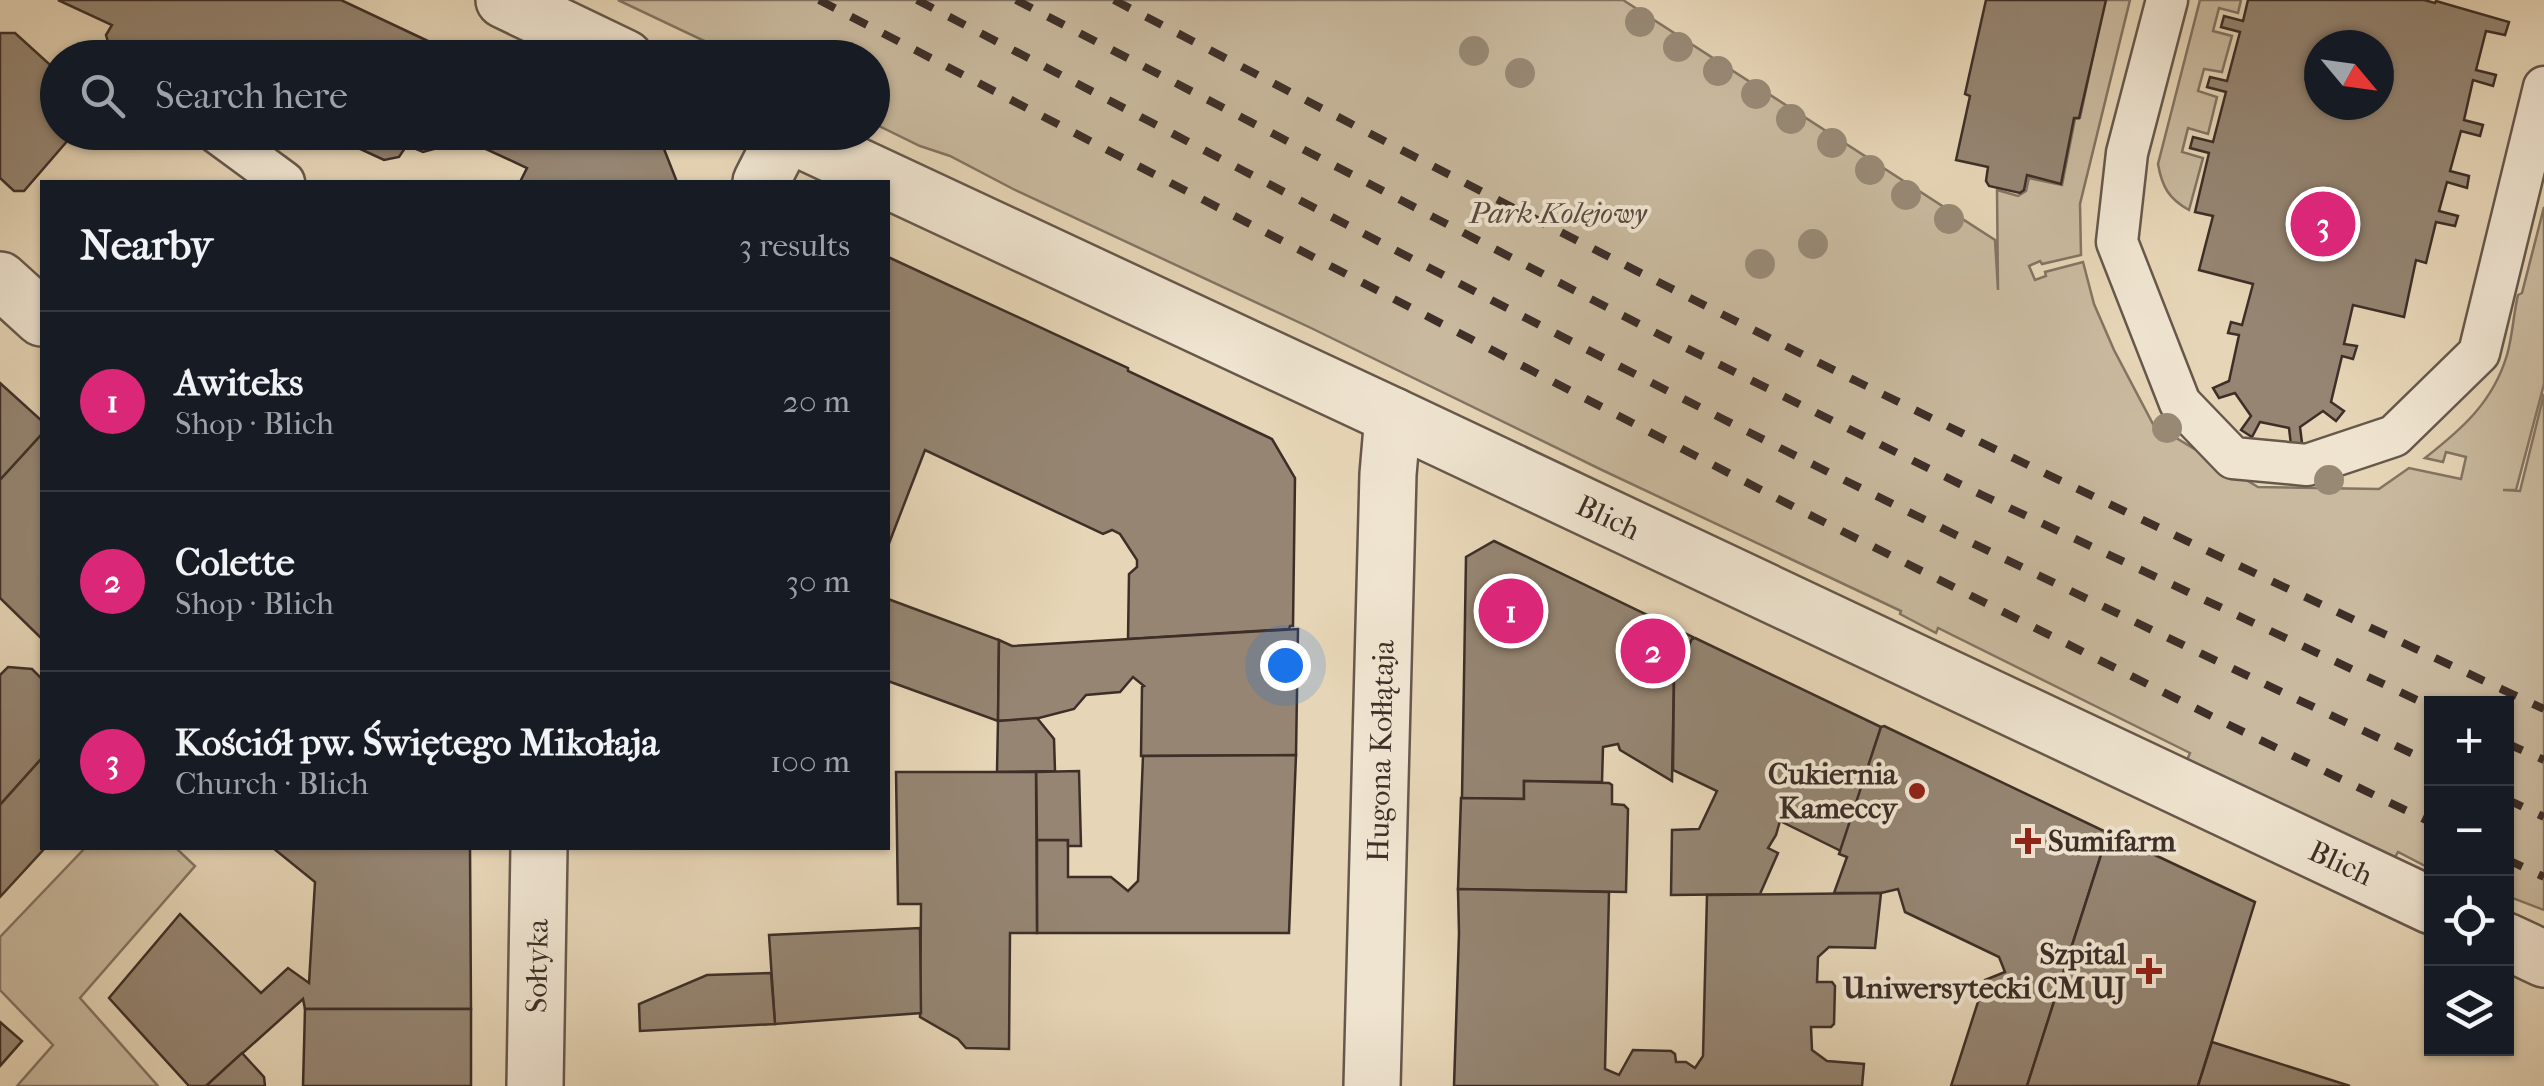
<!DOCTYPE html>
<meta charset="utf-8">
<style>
body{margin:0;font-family:"IM FELL French Canon",serif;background:#242831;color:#f1f3f6}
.controls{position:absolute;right:30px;bottom:30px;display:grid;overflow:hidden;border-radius:0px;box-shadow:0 2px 8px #0004}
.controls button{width:90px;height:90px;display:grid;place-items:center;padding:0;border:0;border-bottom:2px solid #363941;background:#171b24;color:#f1f3f6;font:50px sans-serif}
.compass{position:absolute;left:2304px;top:30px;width:90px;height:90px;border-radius:50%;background:#171b24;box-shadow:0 2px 8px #0004;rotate:119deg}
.you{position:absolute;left:1285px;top:665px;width:35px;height:35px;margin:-25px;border:8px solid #fff;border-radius:50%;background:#1a73e8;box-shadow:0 0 0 15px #1a73e833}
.badge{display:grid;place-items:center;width:65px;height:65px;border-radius:50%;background:#db2777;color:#fff;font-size:32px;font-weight:700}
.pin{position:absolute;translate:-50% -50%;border:5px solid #fff;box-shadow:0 2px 10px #0006}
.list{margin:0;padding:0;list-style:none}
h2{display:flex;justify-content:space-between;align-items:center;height:130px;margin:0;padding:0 40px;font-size:42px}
h2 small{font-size:32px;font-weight:400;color:#9ea1a6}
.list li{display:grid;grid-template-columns:65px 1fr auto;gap:30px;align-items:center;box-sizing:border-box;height:180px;padding:0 40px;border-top:2px solid #363941}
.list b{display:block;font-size:38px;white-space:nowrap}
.list p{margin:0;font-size:32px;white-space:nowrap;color:#9ea1a6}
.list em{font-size:32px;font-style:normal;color:#9ea1a6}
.icon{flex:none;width:55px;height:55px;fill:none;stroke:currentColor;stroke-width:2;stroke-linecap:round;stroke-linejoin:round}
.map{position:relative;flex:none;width:2544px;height:1086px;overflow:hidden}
.search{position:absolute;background:#171b24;box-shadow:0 2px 8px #0004;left:40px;top:40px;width:850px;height:110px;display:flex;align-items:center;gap:25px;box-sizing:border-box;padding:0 35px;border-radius:55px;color:#9ea1a6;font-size:38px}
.panel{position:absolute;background:#171b24;box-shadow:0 2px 8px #0004;left:40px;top:180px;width:850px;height:670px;border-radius:0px}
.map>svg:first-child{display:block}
.green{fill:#c9b99e;stroke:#837463;stroke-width:2.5}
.building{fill:#958572;stroke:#3d2f28;stroke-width:2.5;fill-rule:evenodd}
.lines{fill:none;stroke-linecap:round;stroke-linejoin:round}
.lane-casing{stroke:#67584c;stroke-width:45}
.street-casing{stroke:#67584c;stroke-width:60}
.lane{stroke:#efe4d0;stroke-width:40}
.street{stroke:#efe4d0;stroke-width:55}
.rail{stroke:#3d2f28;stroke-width:8;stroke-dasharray:18 18;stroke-linecap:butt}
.tree{fill:#988975}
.poi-dot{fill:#8f2418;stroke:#efe4d0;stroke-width:4}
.labels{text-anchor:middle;stroke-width:8;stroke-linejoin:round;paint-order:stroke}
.park-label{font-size:30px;font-style:italic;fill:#594b40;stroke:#efe4d0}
.street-label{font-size:30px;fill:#3d2f28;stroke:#efe4d0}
.poi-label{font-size:30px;font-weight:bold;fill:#3d2f28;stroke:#efe4d0;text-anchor:end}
</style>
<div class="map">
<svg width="2544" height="1086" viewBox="0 0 2544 1086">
<rect width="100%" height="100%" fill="#e6d5b6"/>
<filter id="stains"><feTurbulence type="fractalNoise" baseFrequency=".002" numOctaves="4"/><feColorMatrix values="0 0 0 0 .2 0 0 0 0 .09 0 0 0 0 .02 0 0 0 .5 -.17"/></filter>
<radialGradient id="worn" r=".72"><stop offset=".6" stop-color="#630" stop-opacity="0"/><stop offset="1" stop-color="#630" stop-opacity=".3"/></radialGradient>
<!-- green -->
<g class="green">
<path d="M618,0H1623L1995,240L1998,290L1997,190L2018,196L2026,191L2029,178L2062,185L2075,119L2080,118L2105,0H2130L2080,204L2081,255L2042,264L2040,261L2029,266L2035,280L2046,276L2045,272L2083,262L2094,304L2114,350L2153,424L2258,487L2379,489L2409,468L2461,479L2466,457L2446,452L2443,462L2425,458C2462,429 2493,402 2507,355C2513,334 2513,316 2518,295L2522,293L2544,207V384L2516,490H2503L2520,491L2544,394V910L2507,896L2506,704H2432L2431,869L2398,852L2393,861L2187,760L2190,753L1938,628L1936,633L1900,614L1901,611L1602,470L1311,328L1015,190L950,156L920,146L873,123L872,58L738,57Z"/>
<path d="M2200,0H2241L2238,13L2219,8L2213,31L2232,36L2222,72L2204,69L2198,91L2217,97L2208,134L2188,128L2182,152L2203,158L2189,210C2169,199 2162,187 2158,164Z"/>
<path d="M85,848H176L195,866L80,998L158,1086H17L53,1045L0,990V937Z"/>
</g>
<!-- building -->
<g class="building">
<path d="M58,0H341L464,58H142L108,42L106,35L112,25Z"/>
<path d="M1986,0H2106L2079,118H2074L2061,184L2027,175L2024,190L2020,193L1989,186L1986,181L1988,167L1956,160L1970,96L1965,94Z"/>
<path d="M2248,0H2424L2435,3L2436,1L2509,22L2505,35L2486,31L2476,70L2496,75L2493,86L2473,80L2464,120L2483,125L2480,136L2461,131L2450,171L2469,176L2467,188L2447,182L2439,211L2458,216L2455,226L2436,222L2426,263L2416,260L2404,317L2353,305L2344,344L2357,346L2353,359L2342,356L2331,402L2344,411L2336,421L2323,411L2300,427L2302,443L2291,445L2289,428L2260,422L2252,437L2241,430L2251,416L2235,393L2219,398L2213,388L2229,381L2239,335L2228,333L2231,322L2242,325L2253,284L2199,270L2213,216L2195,212L2209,153L2190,148L2193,137L2213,142L2226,92L2207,87L2210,77L2227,81L2240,32L2221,27L2224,16L2243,21ZM2319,45H2379V105H2319Z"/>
<path d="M0,33H15L58,72V132H75L24,191H14L0,178Z"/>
<path d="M300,132H441L434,149L423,152L407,145L399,157L384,160L343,141L330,147Z"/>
<path d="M449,132H628L664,149L677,182H520L527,168Z"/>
<path d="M888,257L1128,368V371L1272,439L1295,478L1293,626H1290L1289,629L1128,639L1129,574L1137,567V560L1120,534L1112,530L1103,534L925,450L888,546Z"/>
<path d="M0,383L42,421V434L0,480Z"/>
<path d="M42,434V639L0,598V480Z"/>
<path d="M1494,541L1693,637L1674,678L1672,781L1620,750L1618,744L1603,747L1602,782L1524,781V799L1462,798L1466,557Z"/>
<path d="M888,599L999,640L998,721L888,681Z"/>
<path d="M1298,629L1296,755L1141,756L1142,687L1144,686L1133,677L1120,692L1086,695L1074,709L1035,719L998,721L999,640L1012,646Z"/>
<path d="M1695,638L1881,727L1841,851L1780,821L1776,835L1768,848L1778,853L1760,894L1671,895L1672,830L1699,829L1717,791L1673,770L1674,678L1692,639Z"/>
<path d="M8,667L32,669L42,679V758L0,805V675Z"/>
<path d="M1037,718L1054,739L1055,771L997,772L998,721Z"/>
<path d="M1884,726L2108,833L2027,1086H1951L1985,980L2005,972L1999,957L1905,912L1898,889L1881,893H1834L1847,857L1839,854L1881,727Z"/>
<path d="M1296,755L1289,933H1037V840H1068V877H1111L1128,891L1138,881L1143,756Z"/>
<path d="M42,758V848H45L0,897V805Z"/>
<path d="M1079,771L1081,846H1068V840H1037L1036,772Z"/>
<path d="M896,772H1036L1037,933H1010L1009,1049L966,1048L958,1039L920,1017L921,904H898Z"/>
<path d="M1524,781L1609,783L1612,785V804L1624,805L1628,809L1626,892L1458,889L1461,798L1524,799Z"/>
<path d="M2108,833L2255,902L2198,1086H2027Z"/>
<path d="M273,848H470L471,1009H305L303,999L206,1086H189L109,998L180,914L261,993L288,968L309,983L315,882Z"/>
<path d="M1458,889L1609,892L1605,1069L1619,1075L1633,1050L1671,1051L1675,1054L1676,1062H1686L1695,1068L1703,1056L1707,895L1881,893L1875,948L1829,947L1818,957L1817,982H1832L1835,986L1834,1024L1831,1027H1811L1812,1050L1827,1061L1864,1064L1862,1086H1454L1459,933Z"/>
<path d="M920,928L921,1013L775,1024L769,935Z"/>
<path d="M771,973L775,1024L640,1031L639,1004L707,975Z"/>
<path d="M305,1009H471V1086H303Z"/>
<path d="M0,1022L22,1041L0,1066Z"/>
<path d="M2212,1042L2350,1086H2198Z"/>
<path d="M242,1053L264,1077L265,1086H206Z"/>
</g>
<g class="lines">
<defs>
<g id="lane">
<path d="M2167,0L2127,153L2117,242L2180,403L2233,458L2307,465L2394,436L2479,353L2544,87"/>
<path d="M216,132L284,182"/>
</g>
<g id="street">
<path d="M504,0L625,58"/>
<path id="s1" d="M784,132L1393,416L2432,906"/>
<path d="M761,182L786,133"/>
<path d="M0,280L42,318"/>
<path d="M2506,941L2544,959"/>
<path id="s2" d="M535,1086L539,848"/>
<path id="s3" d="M1372,1086L1388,474L1393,416"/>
</g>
</defs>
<!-- lane casing -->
<use href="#lane" class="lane-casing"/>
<!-- street casing -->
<use href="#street" class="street-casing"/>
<!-- lane -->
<use href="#lane" class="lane"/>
<!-- street -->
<use href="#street" class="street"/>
<!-- rail -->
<g class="rail">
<path d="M819,0L1794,507L2223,722L2432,823"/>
<path d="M917,0C1217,156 1515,315 1818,467C2021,568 2226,666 2432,763"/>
<path d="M1016,0L1664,337L1982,495L2432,707"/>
<path d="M1114,0C1361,129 1607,258 1856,381C2084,494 2314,601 2544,709"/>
<path d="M2506,743L2544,760"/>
<path d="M2506,799L2544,817"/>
<path d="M2506,859L2544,877"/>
</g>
</g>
<!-- trees -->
<g class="tree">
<circle cx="1640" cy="22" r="15"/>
<circle cx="1678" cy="47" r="15"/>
<circle cx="1474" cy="51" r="15"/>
<circle cx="1718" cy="71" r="15"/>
<circle cx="1520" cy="73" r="15"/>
<circle cx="1756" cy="94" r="15"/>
<circle cx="1791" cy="119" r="15"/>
<circle cx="1832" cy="143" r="15"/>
<circle cx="1870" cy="170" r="15"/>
<circle cx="1906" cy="195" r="15"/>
<circle cx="1949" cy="219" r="15"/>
<circle cx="1813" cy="244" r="15"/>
<circle cx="1760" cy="264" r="15"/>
<circle cx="2167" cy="428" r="15"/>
<circle cx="2329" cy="480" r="15"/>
</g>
<!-- markers -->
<g class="poi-dot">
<circle cx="1917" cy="791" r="10"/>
<path d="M2023 826h10v10h10v10h-10v10h-10v-10h-10v-10h10z"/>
<path d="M2144 956h10v10h10v10h-10v10h-10v-10h-10v-10h10z"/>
</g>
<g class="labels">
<!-- park labels -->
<g class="park-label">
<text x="1558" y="223">Park Kolejowy</text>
</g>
<!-- street labels -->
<g class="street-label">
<text dy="10" stroke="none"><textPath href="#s1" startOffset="910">Blich</textPath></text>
<text dy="10" stroke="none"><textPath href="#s3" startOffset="335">Hugona Kołłątaja</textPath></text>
<text dy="10" stroke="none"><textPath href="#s1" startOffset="1720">Blich</textPath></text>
<text dy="10" stroke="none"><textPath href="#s2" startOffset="120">Sołtyka</textPath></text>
</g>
<!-- poi labels -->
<g class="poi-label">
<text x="1897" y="784">Cukiernia<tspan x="1897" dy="34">Kameccy</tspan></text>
<text x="2048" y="851" text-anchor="start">Sumifarm</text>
<text x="2126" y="964">Szpital<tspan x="2126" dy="34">Uniwersytecki CM UJ</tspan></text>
</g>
</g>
<rect width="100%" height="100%" filter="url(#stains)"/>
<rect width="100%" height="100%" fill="url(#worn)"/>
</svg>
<div class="controls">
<button>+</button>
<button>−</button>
<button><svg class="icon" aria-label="locate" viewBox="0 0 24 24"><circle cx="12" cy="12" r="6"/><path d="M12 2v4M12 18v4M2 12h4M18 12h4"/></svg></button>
<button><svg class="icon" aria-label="layers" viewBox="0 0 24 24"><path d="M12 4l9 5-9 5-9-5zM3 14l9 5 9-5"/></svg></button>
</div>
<svg class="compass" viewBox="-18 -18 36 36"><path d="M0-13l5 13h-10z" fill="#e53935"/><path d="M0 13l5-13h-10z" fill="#9ea1a6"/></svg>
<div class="you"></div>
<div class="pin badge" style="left:1511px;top:611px">1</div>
<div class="pin badge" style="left:1653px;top:651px">2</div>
<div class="pin badge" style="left:2323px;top:224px">3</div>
<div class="search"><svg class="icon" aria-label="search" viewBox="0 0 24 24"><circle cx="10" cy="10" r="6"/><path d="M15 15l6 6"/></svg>Search here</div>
<section class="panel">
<h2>Nearby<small>3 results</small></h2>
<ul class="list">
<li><span class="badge">1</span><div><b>Awiteks</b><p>Shop · Blich</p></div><em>20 m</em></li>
<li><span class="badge">2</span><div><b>Colette</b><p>Shop · Blich</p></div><em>30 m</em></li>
<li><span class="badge">3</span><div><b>Kościół pw. Świętego Mikołaja</b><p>Church · Blich</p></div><em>100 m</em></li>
</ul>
</section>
</div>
